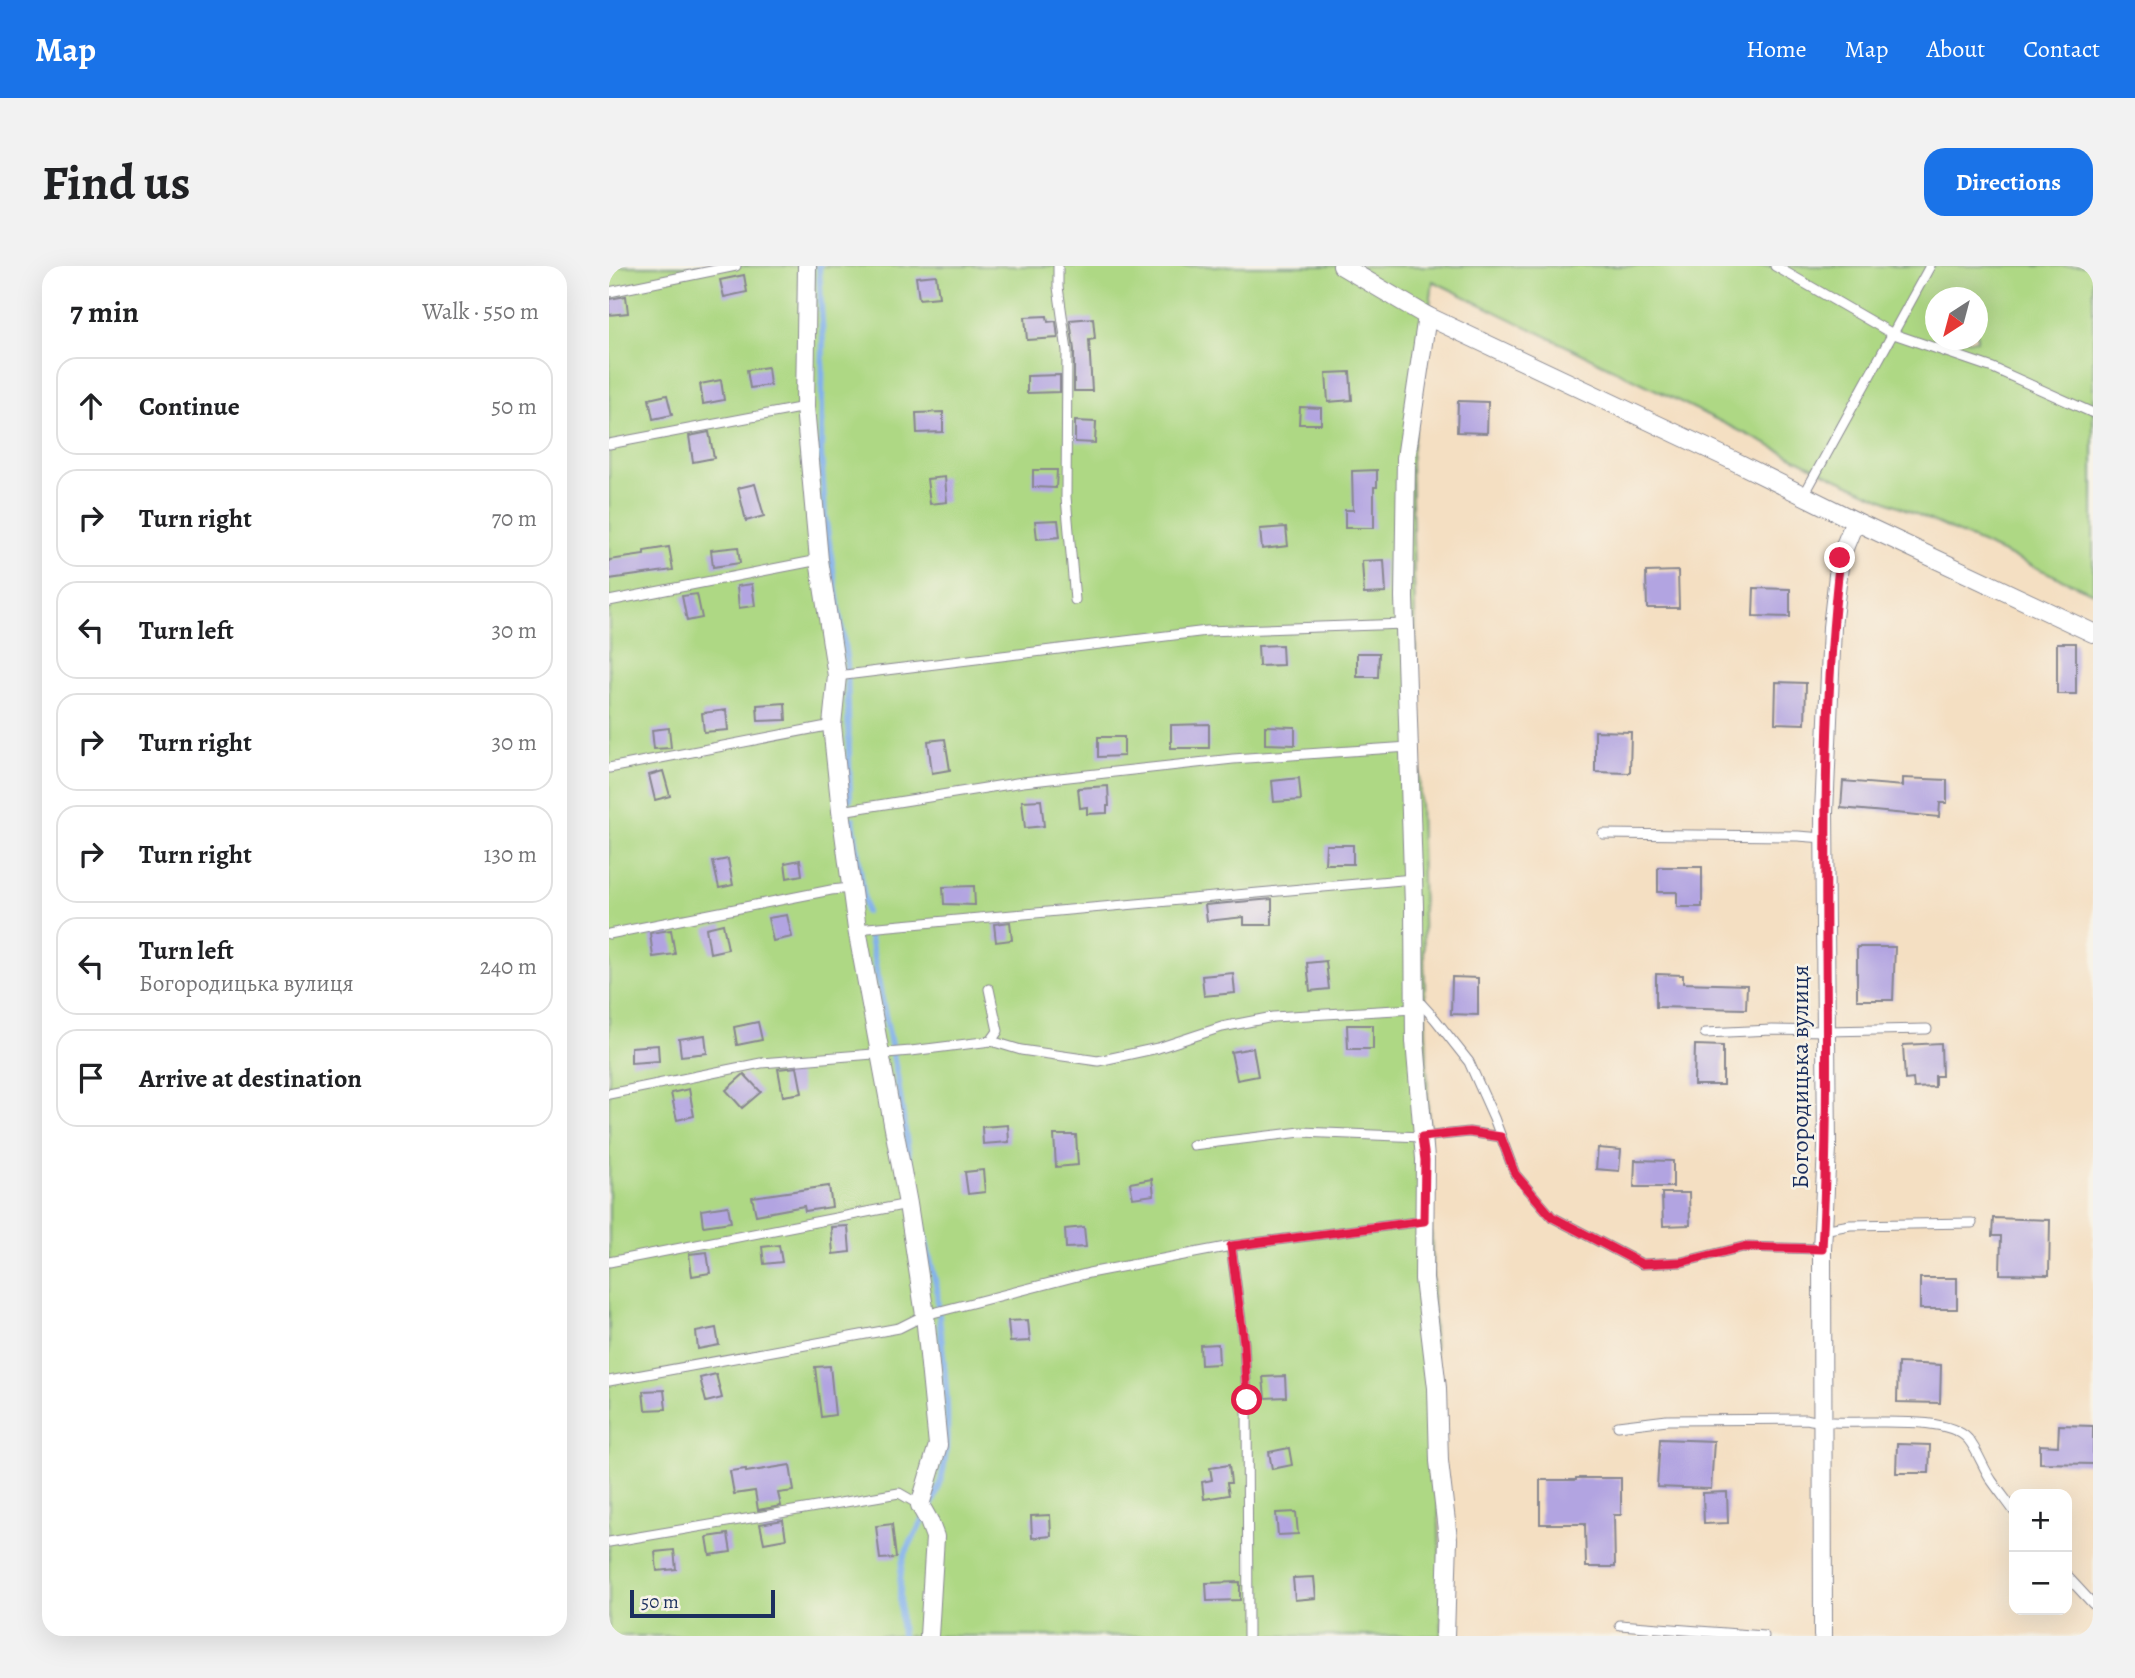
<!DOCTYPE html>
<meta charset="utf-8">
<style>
body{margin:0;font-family:Alegreya,serif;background:#f2f2f2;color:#202124}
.controls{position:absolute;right:21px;bottom:21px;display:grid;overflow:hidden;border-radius:14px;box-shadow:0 7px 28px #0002}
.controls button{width:63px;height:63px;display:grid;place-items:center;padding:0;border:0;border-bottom:2px solid #e0e0e0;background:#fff;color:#202124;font:35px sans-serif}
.compass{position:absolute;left:1316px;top:21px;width:63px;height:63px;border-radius:50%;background:#fff;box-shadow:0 7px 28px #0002;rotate:216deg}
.scale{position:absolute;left:21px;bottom:18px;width:145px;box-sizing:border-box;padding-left:7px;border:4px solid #1b2f5e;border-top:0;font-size:19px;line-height:24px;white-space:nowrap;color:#1b2f5e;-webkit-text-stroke:5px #f7f3e8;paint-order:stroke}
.stop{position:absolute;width:21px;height:21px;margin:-16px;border:5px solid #e11d48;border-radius:50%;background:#fff}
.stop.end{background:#e11d48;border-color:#fff;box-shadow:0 2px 7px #0008}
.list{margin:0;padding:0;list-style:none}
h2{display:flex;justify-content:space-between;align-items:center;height:91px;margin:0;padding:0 28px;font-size:30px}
h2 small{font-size:23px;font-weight:400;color:#757577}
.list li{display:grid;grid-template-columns:46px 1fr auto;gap:21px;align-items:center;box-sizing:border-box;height:98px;margin:0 14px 14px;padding:0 14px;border:2px solid #e0e0e0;border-radius:21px}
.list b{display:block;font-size:26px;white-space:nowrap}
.list p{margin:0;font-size:23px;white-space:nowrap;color:#757577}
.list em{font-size:23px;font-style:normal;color:#757577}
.icon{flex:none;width:38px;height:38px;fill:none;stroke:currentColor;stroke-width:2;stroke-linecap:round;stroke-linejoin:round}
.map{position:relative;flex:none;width:1484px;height:1370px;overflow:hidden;border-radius:21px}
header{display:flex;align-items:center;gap:42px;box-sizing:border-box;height:98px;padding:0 35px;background:#1a73e8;color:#fff}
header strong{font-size:33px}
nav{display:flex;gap:38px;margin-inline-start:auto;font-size:24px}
.intro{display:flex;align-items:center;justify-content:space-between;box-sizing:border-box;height:168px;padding:0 42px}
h1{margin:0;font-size:49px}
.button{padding:18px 32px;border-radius:21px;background:#1a73e8;color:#fff;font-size:24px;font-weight:700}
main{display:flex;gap:42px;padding:0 42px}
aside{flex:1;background:#fff;border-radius:21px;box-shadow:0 7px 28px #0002}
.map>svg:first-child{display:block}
.green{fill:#aed884;stroke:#648471;stroke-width:2;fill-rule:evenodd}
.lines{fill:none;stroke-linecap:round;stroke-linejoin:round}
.stream{stroke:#82b1ec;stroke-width:6}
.building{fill:#b2a4e1}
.service-casing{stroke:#888790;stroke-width:11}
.minor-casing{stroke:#888790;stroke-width:20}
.service{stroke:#fff;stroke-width:9}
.minor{stroke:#fff;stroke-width:18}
.route{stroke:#e11d48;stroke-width:9}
.labels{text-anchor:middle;stroke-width:5;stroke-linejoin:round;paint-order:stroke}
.street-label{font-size:24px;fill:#1b2f5e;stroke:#f7f3e8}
</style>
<header>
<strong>Map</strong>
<nav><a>Home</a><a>Map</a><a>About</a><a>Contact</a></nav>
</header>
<div class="intro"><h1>Find us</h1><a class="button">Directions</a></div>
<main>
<aside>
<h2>7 min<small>Walk · 550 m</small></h2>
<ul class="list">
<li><svg class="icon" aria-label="ahead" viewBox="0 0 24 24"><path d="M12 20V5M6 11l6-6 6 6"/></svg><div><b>Continue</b></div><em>50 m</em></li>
<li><svg class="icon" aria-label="right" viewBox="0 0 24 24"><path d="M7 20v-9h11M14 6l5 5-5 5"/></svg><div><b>Turn right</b></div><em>70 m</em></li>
<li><svg class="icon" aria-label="left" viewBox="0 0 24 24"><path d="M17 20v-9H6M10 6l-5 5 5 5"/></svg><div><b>Turn left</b></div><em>30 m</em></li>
<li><svg class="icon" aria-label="right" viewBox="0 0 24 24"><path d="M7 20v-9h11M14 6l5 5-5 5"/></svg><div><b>Turn right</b></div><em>30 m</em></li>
<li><svg class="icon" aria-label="right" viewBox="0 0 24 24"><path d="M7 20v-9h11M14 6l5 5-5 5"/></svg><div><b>Turn right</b></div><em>130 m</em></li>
<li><svg class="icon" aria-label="left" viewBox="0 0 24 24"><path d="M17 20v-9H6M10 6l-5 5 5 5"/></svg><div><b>Turn left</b><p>Богородицька вулиця</p></div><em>240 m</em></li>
<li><svg class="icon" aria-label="arrive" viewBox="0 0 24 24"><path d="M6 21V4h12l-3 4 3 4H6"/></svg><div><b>Arrive at destination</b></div></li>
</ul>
</aside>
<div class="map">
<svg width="1484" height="1370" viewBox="0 0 1484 1370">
<rect width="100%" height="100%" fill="#f7f3e8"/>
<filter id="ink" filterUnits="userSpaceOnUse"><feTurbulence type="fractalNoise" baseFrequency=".0143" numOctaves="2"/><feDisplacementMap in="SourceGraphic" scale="14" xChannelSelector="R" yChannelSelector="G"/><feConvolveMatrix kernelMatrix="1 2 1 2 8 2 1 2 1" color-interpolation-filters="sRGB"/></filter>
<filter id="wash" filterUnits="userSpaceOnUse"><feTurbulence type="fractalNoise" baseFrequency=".00686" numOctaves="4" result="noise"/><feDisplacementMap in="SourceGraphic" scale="28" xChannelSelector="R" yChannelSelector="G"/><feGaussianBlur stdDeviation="1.57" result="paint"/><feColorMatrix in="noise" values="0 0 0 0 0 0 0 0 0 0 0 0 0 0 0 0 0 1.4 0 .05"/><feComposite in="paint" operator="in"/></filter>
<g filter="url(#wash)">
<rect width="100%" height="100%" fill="#f4dfc2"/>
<!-- green -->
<path class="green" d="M0,0H1484V327L1229,213L824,15L802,196L833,1370H0ZM1326,32H1368V74H1326Z"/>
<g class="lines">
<!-- stream -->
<g class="stream">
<path d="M210,0L214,75L212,186L216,249L238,398L241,533"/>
<path d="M244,553L257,646"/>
<path d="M260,667L288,809L303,913"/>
<path d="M306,931L328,1022L329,1041"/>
<path d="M293,1370C291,1352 289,1307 295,1291C306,1264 325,1242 332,1214C345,1161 335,1103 330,1049"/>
</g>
</g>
<g id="blocks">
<!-- building -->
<g class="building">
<path d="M135,9L138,26L115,31L111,14Z"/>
<path d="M327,9L330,31L310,33L307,11Z"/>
<path d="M17,30L19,47L0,49V33Z"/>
<path d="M438,50L439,56L447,55L449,72L418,74L416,51Z"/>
<path d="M484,52L486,73L480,74L483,125H465V84L461,54Z"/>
<path d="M159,101L161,119L141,122L138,104Z"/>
<path d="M741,106L743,134L719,136L717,107Z"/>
<path d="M451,109V126L418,127V110Z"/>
<path d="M112,114L115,134L94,138L91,118Z"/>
<path d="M58,129L63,149L44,153L40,133Z"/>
<path d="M849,135L879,136L878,167L848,166Z"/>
<path d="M691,141L712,142V158H690Z"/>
<path d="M334,146V166L308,167L307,147Z"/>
<path d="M466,155L487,156L486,177L466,176Z"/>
<path d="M100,166L105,192L84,196L80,170Z"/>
<path d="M424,204H448L447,222L424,221Z"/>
<path d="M768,204V221H765V262H736V244H744L743,205Z"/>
<path d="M336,211L338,236L321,238L318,213Z"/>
<path d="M146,218L155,250L137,255L129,222Z"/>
<path d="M449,254L451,271L428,273L426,255Z"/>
<path d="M677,261L679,280L653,283L651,263Z"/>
<path d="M60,281L64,304L0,313V294L35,289V285Z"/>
<path d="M129,281L131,297L104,301L102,284Z"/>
<path d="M775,294L777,327L755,328L753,295Z"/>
<path d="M1069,305L1070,342H1038L1037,306Z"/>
<path d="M143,318L146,340L130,342L128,320Z"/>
<path d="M1145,322L1181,323V351L1144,350Z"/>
<path d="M88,328L93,352L78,355L73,330Z"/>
<rect x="1448" y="377" width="19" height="51"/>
<path d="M673,379L674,399L650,400L649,380Z"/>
<path d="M748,387H770L769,411H748Z"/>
<path d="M1167,416L1197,417L1196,458L1166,457Z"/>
<path d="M176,437L177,454L149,455L148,439Z"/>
<path d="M117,444L119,464L95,466L93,447Z"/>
<path d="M600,458V482H562V459Z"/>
<path d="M656,460L686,461V479L656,478Z"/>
<path d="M60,462L62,482L45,483L43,464Z"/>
<path d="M986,465L1022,466L1021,507L986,506Z"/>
<path d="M489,471H515V490L489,491Z"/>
<path d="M336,473L341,504L323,507L319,475Z"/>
<path d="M54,505L61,530L46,534L40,509Z"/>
<path d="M690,512L692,534L665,536L663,515Z"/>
<path d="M1294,512L1338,514V537H1331L1330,551L1232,542L1234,515L1294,520Z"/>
<path d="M499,520L500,540H498V547L478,548V541L471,542L469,522Z"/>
<path d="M432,534L435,560L416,562L413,535Z"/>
<path d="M717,579H744V598H716Z"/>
<path d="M119,593L124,619L110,622L104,596Z"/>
<path d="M191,594L193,609L178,612L176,597Z"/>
<path d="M1049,601H1093V641H1068V626H1049Z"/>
<path d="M365,620L366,639L335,638L334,621Z"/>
<path d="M663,633V659H635V651L598,655L596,639Z"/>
<path d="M178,649L183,671L164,675L159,652Z"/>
<path d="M401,656L403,674L387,676L385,658Z"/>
<path d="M114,658L119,683L101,687L97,662Z"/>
<path d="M62,664L66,688L44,691L41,667Z"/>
<path d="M1248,681H1286L1284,734H1248Z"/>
<path d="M717,695L720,723L701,725L698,697Z"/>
<path d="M624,707L626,727L595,730L593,710Z"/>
<path d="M1047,708L1074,709V717L1138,719L1137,743L1047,741Z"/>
<path d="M843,711L869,712V749L842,748Z"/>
<path d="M149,756L153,774L128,779L125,761Z"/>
<path d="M738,759H764V783H739Z"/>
<path d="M96,769L98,787L72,790L70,773Z"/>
<path d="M1332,777L1333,810H1326V821L1305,822L1304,813L1296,814L1294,779Z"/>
<path d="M49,779L50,795L22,797V781Z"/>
<path d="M1086,779L1114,780V819H1085Z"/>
<path d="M644,782L649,810L628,814L622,786Z"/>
<path d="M188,801L193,827L174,830L169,803Z"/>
<path d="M135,808L152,826L133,842L117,824Z"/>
<path d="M80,823L85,850L68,854L62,827Z"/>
<path d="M399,859L400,876L374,878L373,861Z"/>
<path d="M445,869H467L469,899L447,901Z"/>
<path d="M989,882L1012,884L1010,905L987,903Z"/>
<path d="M1026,894L1064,895V921H1025Z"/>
<path d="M374,904L376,926L359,928L356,906Z"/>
<path d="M543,913L545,929L524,932L521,917Z"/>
<path d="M220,920L223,941L196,945L195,940L147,949L143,931Z"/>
<path d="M1053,927H1080L1081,959L1054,960Z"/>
<path d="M119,940L122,956L94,960L92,944Z"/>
<path d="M1384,952L1441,954L1440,1009L1391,1008L1392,970H1383Z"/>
<path d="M239,960L241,986L224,988L222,961Z"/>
<path d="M475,961L477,981L457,982L456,963Z"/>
<path d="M170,979L173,996L155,998L153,981Z"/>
<path d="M98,986L101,1007L83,1010L80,988Z"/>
<rect x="1311" y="1012" width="37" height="31"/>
<path d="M419,1054L421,1075L401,1076L399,1055Z"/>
<path d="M107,1062L110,1079L89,1083L87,1066Z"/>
<path d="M609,1078L610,1098L592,1099L591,1079Z"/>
<path d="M1289,1097L1332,1099L1331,1137L1288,1136Z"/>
<path d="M221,1100L226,1149L212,1151L206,1101Z"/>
<path d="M107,1108L113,1132L97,1136L91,1112Z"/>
<path d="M676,1110L677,1131L656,1132L654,1111Z"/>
<path d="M55,1124L57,1143L36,1144L34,1125Z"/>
<path d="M1450,1159L1484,1160V1198L1431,1197V1179L1449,1180Z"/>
<path d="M1051,1173L1105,1175L1102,1223L1048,1221Z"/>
<path d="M1288,1178L1321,1179L1320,1207H1287Z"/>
<path d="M680,1182L683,1199L663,1203L660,1186Z"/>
<path d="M181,1199L185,1225L169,1227L172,1240L149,1244L146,1225L125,1228L121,1205L137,1203V1206Z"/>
<path d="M620,1199L622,1217H618L620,1229L595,1233L593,1216L603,1214L601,1202Z"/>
<path d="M967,1212H1012V1249H1005L1006,1301H977L976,1258H931V1214H967Z"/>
<path d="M1118,1226L1119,1257L1095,1258L1094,1227Z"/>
<path d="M687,1246L689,1268L669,1269L667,1247Z"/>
<path d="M441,1249L442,1270L423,1272L422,1250Z"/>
<path d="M174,1254L177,1273L155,1277L151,1258Z"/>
<path d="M283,1258L287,1292L271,1293L267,1260Z"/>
<path d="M119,1268L122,1286L101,1289L98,1271Z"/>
<path d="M65,1284L67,1303L48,1305L46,1286Z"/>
<path d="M705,1311L707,1332L686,1334L684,1312Z"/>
<path d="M631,1316V1334L598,1335L597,1317Z"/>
</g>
</g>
</g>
<g filter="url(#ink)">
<use href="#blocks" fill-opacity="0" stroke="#888790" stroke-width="2"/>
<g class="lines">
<defs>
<g id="service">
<path d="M449,0V21L458,85L457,231L466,334"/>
<path d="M1166,0L1282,67L1384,102L1484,147"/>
<path d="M0,26L127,0"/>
<path d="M0,178L196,141"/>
<path d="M1195,229L1321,0"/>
<path d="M0,335L210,294"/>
<path d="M228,410L598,365L796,358"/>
<path d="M0,502L223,459"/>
<path d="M232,545L414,516L624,493L800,481"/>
<path d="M994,568L1189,570L1215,572"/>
<path d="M248,663L804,613"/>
<path d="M0,668L222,624L242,622"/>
<path d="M807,732L826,753L860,796L885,852L906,908L943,951L1033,998L1073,996L1134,981L1213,983"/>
<path d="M1096,767L1163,764L1217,765L1318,763"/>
<path d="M382,775L412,784L489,795L549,782L613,761L664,751L805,743"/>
<path d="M0,828L152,797L302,785L382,775L389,765L380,723"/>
<path d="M584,879L692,866L813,871L860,866L892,871"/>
<path d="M1214,964L1241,959L1363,957"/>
<path d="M622,980L815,955"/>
<path d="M0,996L299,938"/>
<path d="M0,1115L290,1062L316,1049L480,1007L622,980L635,1077L638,1134L639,1370"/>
<path d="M1009,1160L1058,1154L1197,1153C1236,1163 1333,1144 1359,1173C1369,1185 1374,1202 1383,1215C1390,1225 1398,1235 1405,1245"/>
<path d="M0,1276L290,1227L311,1239"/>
<path d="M1458,1310L1484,1338"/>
<path d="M1011,1359L1155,1370"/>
</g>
<g id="minor">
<path d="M198,0L196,141L210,294L228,410L223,459L232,545L248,663L299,938L316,1049L329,1179L311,1239L320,1255L326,1271L320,1370"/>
<path d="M733,0L818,50L1123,194L1246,255L1484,367"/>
<path d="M818,50L797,192L795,331L805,640L806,775L816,893L815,1013L828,1122L830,1195L839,1273L836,1370"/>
<path d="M1214,1370L1213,983L1218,882L1215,547L1223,361L1231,292L1246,255"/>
</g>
</defs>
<!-- service casing -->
<use href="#service" class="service-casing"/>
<!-- minor casing -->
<use href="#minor" class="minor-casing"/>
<!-- service -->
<use href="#service" class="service"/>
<!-- minor -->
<use href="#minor" class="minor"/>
</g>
</g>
<g class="lines" filter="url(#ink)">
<!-- route -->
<path class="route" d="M638,1134L635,1077L622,980L815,955L816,894L813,871L860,866L892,871L906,908L943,951L1033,998L1073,996L1134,981L1213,983C1226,753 1204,522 1231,292"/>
</g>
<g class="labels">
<!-- street labels -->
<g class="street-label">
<text transform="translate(1191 811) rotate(-90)" y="8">Богородицька вулиця</text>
</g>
</g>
</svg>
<div class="controls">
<button>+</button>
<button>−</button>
</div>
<svg class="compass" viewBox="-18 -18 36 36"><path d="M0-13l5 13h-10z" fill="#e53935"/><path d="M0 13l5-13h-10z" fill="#757577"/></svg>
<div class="scale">50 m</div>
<div class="stop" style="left:638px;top:1134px"></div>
<div class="stop end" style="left:1231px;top:292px"></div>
</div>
</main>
